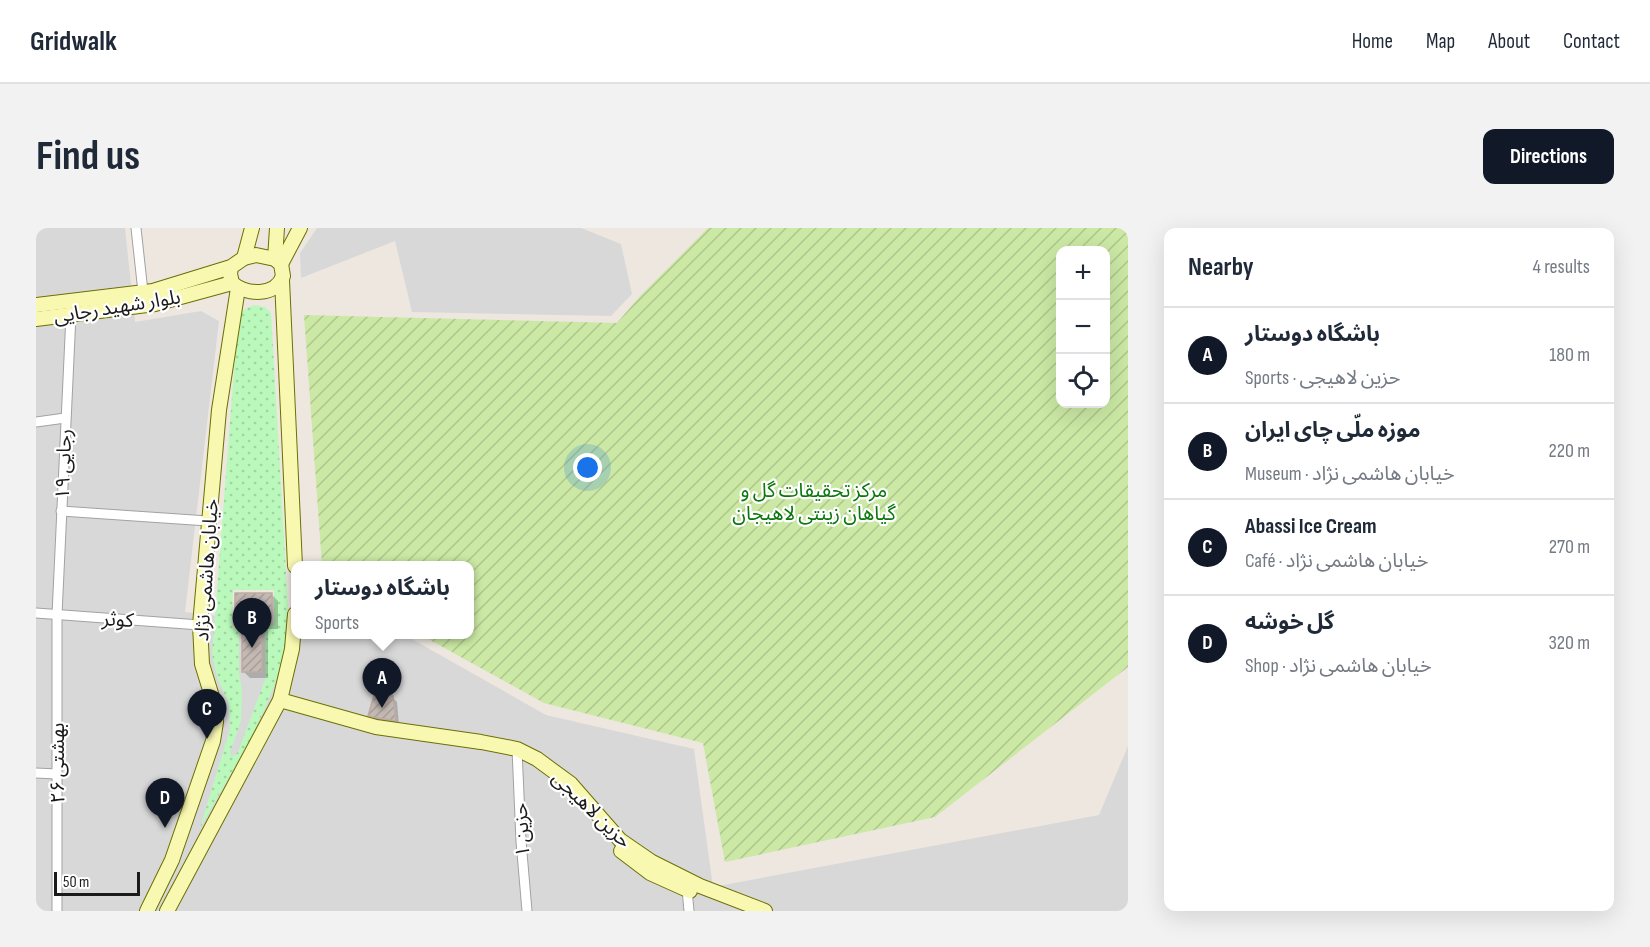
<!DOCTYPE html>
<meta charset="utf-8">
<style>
body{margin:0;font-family:"Sofia Sans Condensed","Noto Sans Arabic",sans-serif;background:#f2f2f3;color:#1f2937}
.controls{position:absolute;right:18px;top:18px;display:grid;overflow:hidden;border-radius:12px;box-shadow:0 6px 24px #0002}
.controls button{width:54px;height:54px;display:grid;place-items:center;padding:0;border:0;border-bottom:2px solid #e0e1e3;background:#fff;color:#1f2937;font:30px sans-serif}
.scale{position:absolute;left:18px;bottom:15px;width:86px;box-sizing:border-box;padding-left:6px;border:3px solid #1b1b1b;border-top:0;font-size:16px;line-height:21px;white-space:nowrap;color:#1b1b1b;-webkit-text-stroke:4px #fff;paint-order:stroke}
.you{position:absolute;left:552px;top:240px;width:21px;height:21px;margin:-15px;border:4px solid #fff;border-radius:50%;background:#1a73e8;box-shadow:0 0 0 9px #1a73e833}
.badge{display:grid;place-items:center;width:39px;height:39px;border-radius:50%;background:#111827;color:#fff;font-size:20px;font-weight:700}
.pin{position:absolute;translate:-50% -50px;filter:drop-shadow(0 2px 3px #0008)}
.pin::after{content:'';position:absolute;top:32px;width:21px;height:18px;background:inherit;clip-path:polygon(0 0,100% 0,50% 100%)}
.popup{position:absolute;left:255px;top:333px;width:183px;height:78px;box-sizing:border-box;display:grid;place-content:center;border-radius:12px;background:#fff;filter:drop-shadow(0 2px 4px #0005);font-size:20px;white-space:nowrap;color:#747a83}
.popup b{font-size:22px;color:#1f2937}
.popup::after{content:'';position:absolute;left:50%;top:100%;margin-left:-12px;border:12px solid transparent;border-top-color:#fff}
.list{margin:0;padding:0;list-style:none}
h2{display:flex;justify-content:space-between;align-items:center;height:78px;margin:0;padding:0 24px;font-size:26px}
h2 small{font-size:20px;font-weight:400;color:#747a83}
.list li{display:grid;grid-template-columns:39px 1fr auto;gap:18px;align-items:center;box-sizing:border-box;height:96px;padding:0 24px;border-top:2px solid #e0e1e3}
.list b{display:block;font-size:22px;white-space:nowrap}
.list p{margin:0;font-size:20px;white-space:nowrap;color:#747a83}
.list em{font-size:20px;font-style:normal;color:#747a83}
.icon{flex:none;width:33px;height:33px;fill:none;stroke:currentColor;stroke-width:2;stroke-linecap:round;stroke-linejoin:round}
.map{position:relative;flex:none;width:1092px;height:683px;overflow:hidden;border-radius:12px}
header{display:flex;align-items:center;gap:36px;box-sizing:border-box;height:84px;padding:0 30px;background:#fff;border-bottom:2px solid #e0e1e3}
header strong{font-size:28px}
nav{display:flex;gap:33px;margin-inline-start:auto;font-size:21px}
.intro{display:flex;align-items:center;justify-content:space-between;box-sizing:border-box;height:144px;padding:0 36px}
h1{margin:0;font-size:42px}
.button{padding:15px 27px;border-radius:12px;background:#111827;color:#fff;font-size:21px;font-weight:700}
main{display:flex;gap:36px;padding:0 36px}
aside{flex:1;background:#fff;border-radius:12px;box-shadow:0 6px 24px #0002}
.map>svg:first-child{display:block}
.residential{fill:#d9d8d8}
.park{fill:url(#park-dots);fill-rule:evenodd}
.garden{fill:url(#garden-furrows);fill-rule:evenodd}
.shadow{fill:#0003}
.building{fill:url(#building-hatch);stroke:#beaca2;stroke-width:1.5}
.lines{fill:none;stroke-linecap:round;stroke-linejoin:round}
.street-casing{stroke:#a2a2a2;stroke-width:11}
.secondary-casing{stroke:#6b6f04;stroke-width:16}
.street{stroke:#fff;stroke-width:9}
.secondary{stroke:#f9f8b1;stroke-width:14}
.labels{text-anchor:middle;stroke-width:4.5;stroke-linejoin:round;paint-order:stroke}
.street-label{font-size:20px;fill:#1b1b1b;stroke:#fff}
.park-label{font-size:20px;fill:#0a770c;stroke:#fff}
</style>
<header>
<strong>Gridwalk</strong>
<nav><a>Home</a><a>Map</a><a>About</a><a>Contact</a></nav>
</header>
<div class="intro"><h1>Find us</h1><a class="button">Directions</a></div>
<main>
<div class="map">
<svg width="1092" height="683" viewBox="0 0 1092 683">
<defs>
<pattern id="park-dots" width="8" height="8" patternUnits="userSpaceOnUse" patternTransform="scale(1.5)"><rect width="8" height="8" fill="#baf9bb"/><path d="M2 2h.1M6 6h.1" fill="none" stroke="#9fd5a0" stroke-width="1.8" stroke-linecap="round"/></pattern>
<pattern id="garden-furrows" width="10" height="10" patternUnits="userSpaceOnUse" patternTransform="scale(1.5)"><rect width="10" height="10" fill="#cbe8a4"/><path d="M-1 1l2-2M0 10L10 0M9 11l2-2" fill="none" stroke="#aec68d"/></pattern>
<pattern id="building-hatch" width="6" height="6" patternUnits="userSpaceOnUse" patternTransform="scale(1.5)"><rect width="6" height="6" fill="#c4b9b3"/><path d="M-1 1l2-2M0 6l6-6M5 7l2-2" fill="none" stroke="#a89e99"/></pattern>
</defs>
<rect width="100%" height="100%" fill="#ede7e0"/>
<!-- residential -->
<g class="residential">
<path d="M0,0H89L99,94L165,83L183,93L149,384L259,397V406H338L376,411L510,487L658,521L677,659L1063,587L1092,518V683H0Z"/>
<path d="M281,0H545L585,16L596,66L575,88L376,84L359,13L265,50L264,25Z"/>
</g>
<!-- park -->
<path class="park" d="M219,77L229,79L235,85L252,379C251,391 252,404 250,416C236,483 197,541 164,600L194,501L193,476L181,449L176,426L202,91C205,82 211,79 219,77ZM197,362H238V397H229V452L202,524L196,529L194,524L205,493L206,462L203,445V399L196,398Z"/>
<!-- garden -->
<path class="garden" d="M672,0H1092V439L899,589L689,634L667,515L508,475L385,407L433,406V338L286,337L268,87L581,95L605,67ZM1024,22H1070V176H1024Z"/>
<!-- shadow -->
<g class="shadow">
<path d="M235,366L242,373V401H232V450H214L207,443V402L200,395Z"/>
<path d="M356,469L361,474L363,497L339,492L334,487Z"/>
</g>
<!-- building -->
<g class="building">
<path d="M199,365H236V395H226V444H206V396H199Z"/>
<path d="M339,464L357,468L360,493L332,488Z"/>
</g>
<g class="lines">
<defs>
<g id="street">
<path d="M100,0L107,64"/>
<path d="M0,194L29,190"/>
<path d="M25,283L172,293"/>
<path d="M0,385L164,397"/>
<path d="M481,521L485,613L491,683"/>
<path d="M0,545L21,546"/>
<path d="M651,661L653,683"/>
<path d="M21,683V387L35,87"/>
</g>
<g id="secondary">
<path d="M208,30L216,0"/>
<path d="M239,31L241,0"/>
<path d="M245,36L264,0"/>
<path d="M246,52L259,338"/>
<path d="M0,77L117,63L195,39L208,30L220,27L239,31L245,36L247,48C240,69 210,67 196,55L194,46L195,39"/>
<path d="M0,91L119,76L196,55"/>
<path d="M244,472L340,499L445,514L481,521L501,531L535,556L584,612L616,634L664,658L729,683"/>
<path d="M585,623L614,645L654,663"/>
<path d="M111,683L136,632L177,513L180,494L178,475L166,436L164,397L183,182L202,60"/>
<path d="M131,683L244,472L256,421L259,386"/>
</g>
</defs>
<!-- street casing -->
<use href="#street" class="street-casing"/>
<!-- secondary casing -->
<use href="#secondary" class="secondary-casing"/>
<!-- street -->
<use href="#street" class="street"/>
<!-- secondary -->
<use href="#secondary" class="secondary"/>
</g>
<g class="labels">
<!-- street labels -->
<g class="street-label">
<text transform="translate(81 78) rotate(-9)" y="7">بلوار شهید رجایی</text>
<text transform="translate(27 236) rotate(-88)" y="7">رجایی ۱۹</text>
<text transform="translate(170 342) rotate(-86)" y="7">خیابان هاشمی نژاد</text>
<text transform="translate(82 391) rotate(4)" y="7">کوثر</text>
<text transform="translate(21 535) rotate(-90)" y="7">بهشتی ۲۶</text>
<text transform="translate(556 581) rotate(44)" y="7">حزین لاهیجی</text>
<text transform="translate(485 602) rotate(-93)" y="7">حزین ۱</text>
</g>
<!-- park labels -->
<g class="park-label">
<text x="778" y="269">مرکز تحقیقات گل و<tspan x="778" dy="23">گیاهان زینتی لاهیجان</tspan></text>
</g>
</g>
</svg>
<div class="controls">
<button>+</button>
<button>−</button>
<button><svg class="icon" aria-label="locate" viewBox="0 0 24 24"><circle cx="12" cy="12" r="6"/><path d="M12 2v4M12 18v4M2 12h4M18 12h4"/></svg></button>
</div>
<div class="scale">50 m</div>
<div class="you"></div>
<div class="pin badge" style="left:346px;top:480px">A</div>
<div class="popup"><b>باشگاه دوستار</b>Sports</div>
<div class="pin badge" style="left:216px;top:420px">B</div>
<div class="pin badge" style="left:171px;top:511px">C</div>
<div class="pin badge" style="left:129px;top:600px">D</div>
</div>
<aside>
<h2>Nearby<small>4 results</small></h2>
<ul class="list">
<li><span class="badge">A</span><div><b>باشگاه دوستار</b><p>Sports · حزین لاهیجی</p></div><em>180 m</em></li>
<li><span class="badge">B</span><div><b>موزه ملّی چای ایران</b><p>Museum · خیابان هاشمی نژاد</p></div><em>220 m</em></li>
<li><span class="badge">C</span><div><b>Abassi Ice Cream</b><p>Café · خیابان هاشمی نژاد</p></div><em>270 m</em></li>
<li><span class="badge">D</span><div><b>گل خوشه</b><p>Shop · خیابان هاشمی نژاد</p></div><em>320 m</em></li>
</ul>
</aside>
</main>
